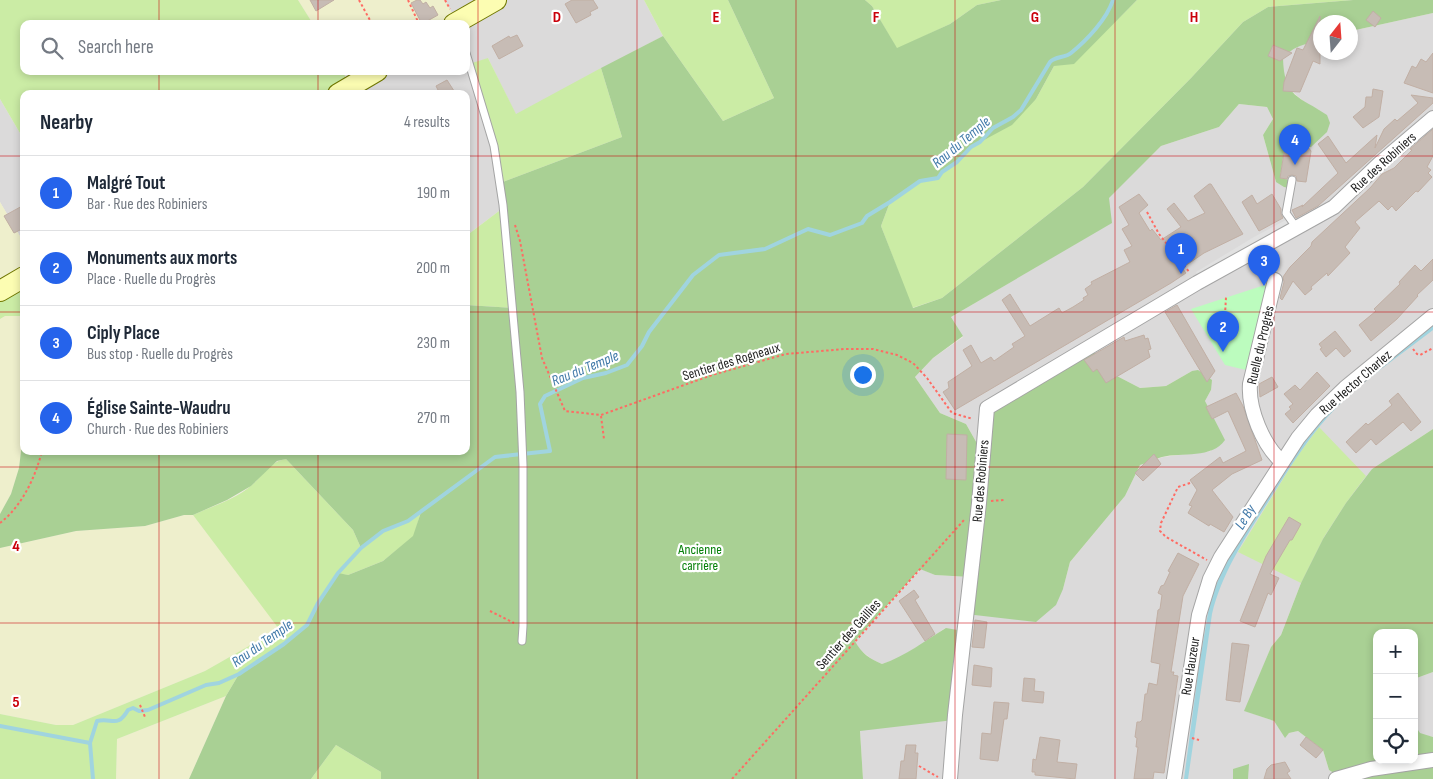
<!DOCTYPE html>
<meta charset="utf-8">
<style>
body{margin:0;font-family:"Sofia Sans Condensed",sans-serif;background:#f2f2f3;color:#1f2937}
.controls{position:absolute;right:15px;bottom:15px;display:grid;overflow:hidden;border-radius:10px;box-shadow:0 2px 8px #0003}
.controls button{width:45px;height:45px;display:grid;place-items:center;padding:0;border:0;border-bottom:1px solid #e0e1e3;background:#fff;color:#1f2937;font:25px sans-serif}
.compass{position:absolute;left:1313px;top:15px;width:45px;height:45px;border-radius:50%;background:#fff;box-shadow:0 2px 8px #0003;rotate:17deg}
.you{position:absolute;left:862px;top:374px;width:18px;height:18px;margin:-12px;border:4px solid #fff;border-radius:50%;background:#1a73e8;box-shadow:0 0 0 8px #1a73e833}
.badge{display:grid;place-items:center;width:32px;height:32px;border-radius:50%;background:#2563eb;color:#fff;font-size:16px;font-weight:700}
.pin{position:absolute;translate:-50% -41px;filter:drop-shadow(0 1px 2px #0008)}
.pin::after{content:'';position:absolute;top:26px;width:18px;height:15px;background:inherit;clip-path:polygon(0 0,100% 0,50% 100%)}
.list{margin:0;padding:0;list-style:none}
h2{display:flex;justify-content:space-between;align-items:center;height:65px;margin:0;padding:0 20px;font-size:21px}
h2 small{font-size:16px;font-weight:400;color:#747a83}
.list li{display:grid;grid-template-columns:32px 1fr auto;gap:15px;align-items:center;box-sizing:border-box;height:75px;padding:0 20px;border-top:1px solid #e0e1e3}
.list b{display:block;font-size:19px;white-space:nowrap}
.list p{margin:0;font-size:16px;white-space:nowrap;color:#747a83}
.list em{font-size:16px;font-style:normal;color:#747a83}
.icon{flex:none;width:28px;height:28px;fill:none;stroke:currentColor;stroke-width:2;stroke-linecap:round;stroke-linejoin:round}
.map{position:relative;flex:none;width:1433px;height:779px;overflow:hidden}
.search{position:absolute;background:#fff;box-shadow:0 2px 8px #0003;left:20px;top:20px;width:450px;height:55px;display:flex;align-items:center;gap:12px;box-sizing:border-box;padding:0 18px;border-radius:10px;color:#747a83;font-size:19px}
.panel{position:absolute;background:#fff;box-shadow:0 2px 8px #0003;left:20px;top:90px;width:450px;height:365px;border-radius:10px}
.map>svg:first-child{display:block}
.residential{fill:#dbdada}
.farmland{fill:#eeefcc}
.grass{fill:#cbeca5}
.forest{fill:#a9d094}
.park{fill:#bcfcbe}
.parking{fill:#e1e1e1}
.water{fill:#a0d4df}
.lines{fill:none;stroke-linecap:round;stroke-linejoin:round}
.stream{stroke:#a0d4df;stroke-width:4}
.building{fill:#c7bcb5;stroke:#c1afa4}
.service-casing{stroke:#a4a4a4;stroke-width:9}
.minor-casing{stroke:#a4a4a4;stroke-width:16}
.secondary-casing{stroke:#717800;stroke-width:22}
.path{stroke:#ff6b63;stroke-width:2;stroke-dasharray:2.5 2.5;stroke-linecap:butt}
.service{stroke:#fff;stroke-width:7}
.minor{stroke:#fff;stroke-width:14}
.secondary{stroke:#fcfdb2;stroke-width:20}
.grid{fill:none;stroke:#ca000a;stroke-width:1;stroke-opacity:0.55}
.labels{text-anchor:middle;stroke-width:4.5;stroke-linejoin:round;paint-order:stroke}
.street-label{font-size:14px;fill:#1d1d1d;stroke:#fff}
.park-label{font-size:14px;fill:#06800a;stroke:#fff}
.water-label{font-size:15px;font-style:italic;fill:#427aa9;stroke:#fff}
.grid-label{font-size:16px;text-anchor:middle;font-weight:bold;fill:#ca000a;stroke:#fff;stroke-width:4.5;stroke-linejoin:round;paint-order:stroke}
</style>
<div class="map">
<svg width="1433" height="779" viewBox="0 0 1433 779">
<rect width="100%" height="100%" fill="#efeae2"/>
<!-- residential -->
<g class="residential">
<path d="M445,0H644L663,36L516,115L488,58L494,146L503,210L499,211L466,236V94H338L377,71H466V24L456,22Z"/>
<path d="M1433,13V429L1372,469L1301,583L1281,635L1271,647L1245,711L1274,721L1285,737L1289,733L1298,731L1306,737L1323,750L1329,770L1340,777L1336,779H1248V774L1233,769V779H863L860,731L945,628L927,641L897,659L882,664L873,660L859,649L855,641L921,569L935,575L970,577L1063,589L1070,562L1125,496L1140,465L1163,457L1211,451L1205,401L1211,390L1192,371L1166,386L1140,388L1115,375L979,447L966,424L940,413L915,377L933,358L963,337L951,317L1111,223L1108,198L1161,146L1219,127L1239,104L1267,107L1273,119L1263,135L1276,182L1280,178L1285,143L1296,137L1301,138L1305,142L1319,110L1307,104L1288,88L1283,72V58L1291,50L1301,45L1320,40V52H1350L1351,31Z"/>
<path d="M0,99L24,140V243L0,202Z"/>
<path d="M1433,672V737L1420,734L1414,724V679Z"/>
</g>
<!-- farmland -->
<g class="farmland">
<path d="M298,0H445L457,22L454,24H313Z"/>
<path d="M0,202L24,243V265L0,278Z"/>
<path d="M5,316H24V426L19,468L11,494L0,514V319Z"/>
<path d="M184,515H193L280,629L205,671L73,725H56L0,714V548L76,531L145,526Z"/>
<path d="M226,696L189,779H116L117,739Z"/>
</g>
<!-- grass -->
<g class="grass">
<path d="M0,0H298L313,24H24V71H342L351,86L338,94H24V140L0,99Z"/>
<path d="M644,0H728L774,98L723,121L663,36Z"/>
<path d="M865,0H1001L977,5L950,24L897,49L872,6Z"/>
<path d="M1137,0H1353L1268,7L1243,22L1191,78L1083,187L942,298L912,308L881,226L890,202L920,181L938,178L942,172L971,147L1036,99L1054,66L1119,18Z"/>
<path d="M488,58L516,114L601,68L622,137L500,183L469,64Z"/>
<path d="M503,210L512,308L466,305V236L499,211Z"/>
<path d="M24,277V316H5L0,319V291Z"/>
<path d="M1319,427L1366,476L1346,503L1324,537L1301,583L1238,552L1296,458Z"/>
<path d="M50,451H95C80,455 65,453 50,455Z"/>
<path d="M286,459L353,530L361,548L383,531L408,521L421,511L414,536L383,561L348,575L338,574L318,603L307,625L284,644L239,674L226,696L117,739L116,779H0V714L56,725H73L205,671L279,629L193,515C212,506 237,499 253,484C264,474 271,461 286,459Z"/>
<path d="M336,745L381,772V779H311Z"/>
</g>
<!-- forest -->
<g class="forest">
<path d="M728,0H865L872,6L897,48L950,24L977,5L1001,0H1137L1074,64L1054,66L1036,99L1012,125L971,147L957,162L942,172L938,178L920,181L890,202L881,226L913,308L942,298L1083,187L1191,78L1243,22L1268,7L1353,0H1433V13L1351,31L1350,22H1320V40C1304,45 1295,45 1283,58C1284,98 1299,96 1327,115L1330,123L1327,132L1311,147L1304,146L1305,142L1301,138L1296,137L1293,141L1292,145L1285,144L1280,178L1290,180L1289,188L1284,187L1276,182L1263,135L1273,119L1267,107L1239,104L1219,127L1161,146L1109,198L1112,223L951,317L963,336L933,358L915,377L940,413L966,424L979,447L987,408L1091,346L1100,361L1115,375L1140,388L1166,386L1192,371L1198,370L1212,380L1211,390L1205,401L1225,440C1212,459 1182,452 1162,457C1155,459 1147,463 1140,465L1125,496L1070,562L1063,589L1056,605L1036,622L966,614L970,577L935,575L920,569L855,641C861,653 870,659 882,664C906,656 924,641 946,628L963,631L954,720L860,731L863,779H381V772L336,745L311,779H189L226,696L239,674L284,644L307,625L318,603L338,573L348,575L383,561L413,536L421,512L408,521L383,531L361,548L353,530L286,459L277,461L251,486L227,500L193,515H184L145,526L76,531L0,548V514L11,494L19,468L24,426V451H50V455C65,453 80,455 95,451H198L201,453L211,451H466V305L512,308L500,183L622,137L601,68L663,36L723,121L774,98Z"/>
<path d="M1433,429V672L1414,679V633H1377V760H1414V724L1420,733L1433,737V779H1336L1340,777L1329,770L1323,750L1298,731L1289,733L1285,738L1274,721L1244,711L1271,647L1281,635L1301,583L1323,539L1346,503L1372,469Z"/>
<path d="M1249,764L1248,779H1233V769Z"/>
</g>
<!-- park -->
<path class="park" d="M1271,283L1246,370L1225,365L1191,309Z"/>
<!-- parking -->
<path class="parking" d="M1286,220L1292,230L1200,281L1196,272L1254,237Z"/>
<!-- water -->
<path class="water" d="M1433,323V330C1402,354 1365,379 1338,406C1310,434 1291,466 1270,499C1247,535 1222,572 1212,614L1188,779H1184L1199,666L1208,613L1211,597L1224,566L1292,456L1323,414Z"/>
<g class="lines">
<!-- stream -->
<g class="stream">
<path d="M0,726L90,743L97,721C112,717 117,729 128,710L133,708L139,711L148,710L206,685L219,683L239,674L284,644L307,625L318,603L338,573L361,548L383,531L408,521L495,457L550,451L540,404L545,396L583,378L606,373L627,365L642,346L649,332L693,275L719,255L765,249L808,229L830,235L862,223L867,216L890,202L920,181L938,178L942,172L957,162L971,147L980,142L993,128L1013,117L1021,110L1050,62C1055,56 1065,58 1071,53C1087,40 1107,19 1113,0"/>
<path d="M90,743L93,779"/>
</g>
</g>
<!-- building -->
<g class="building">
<path d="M310,0H334L316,11Z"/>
<path d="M417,0H420L423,4L426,2L430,8L433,6L438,15L422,24L411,3Z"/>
<path d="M572,0H593L598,8L590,12L591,15L576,23L565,4Z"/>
<path d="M1373,11L1381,18L1375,27L1366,20Z"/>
<path d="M1320,16V64L1313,61L1300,92L1283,91L1284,82L1297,48L1303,50Z"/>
<path d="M517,35L523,46L499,59L492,46L509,36L510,38Z"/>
<path d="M1273,45L1292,53L1280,61L1268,56Z"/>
<path d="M1433,53V93L1404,83L1412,66L1416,68L1421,59L1426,62Z"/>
<path d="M447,80L456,94H440L436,86Z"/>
<path d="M1373,89L1383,91L1379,117L1363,128L1353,117L1365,107L1366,97H1372Z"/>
<path d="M1411,95L1433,98V103L1318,206L1296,218L1292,210L1303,205L1302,207L1338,173L1318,144L1328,136L1346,163L1377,135L1375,148L1384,129L1395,119L1397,121L1418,103Z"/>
<path d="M1433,129V156L1427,167L1431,170L1428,173L1432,177L1418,192L1416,191L1396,211L1392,206L1388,210L1379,201L1355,222L1360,228L1345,247L1350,253L1328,276L1327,273L1311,287L1312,289L1305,295L1293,281L1282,300L1280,298L1284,282L1283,277L1290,267L1311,246L1312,242L1370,188L1382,174L1394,168L1412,150L1410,149Z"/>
<path d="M1297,137L1301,138L1311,151L1306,182L1297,181L1296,176L1292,175L1288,176L1287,179L1280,178L1285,146Z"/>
<path d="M1209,184H1211L1243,234L1204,253L1182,268L1186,273L1171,283L955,410L943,392L949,388L948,382L972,366L963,350L971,345L981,363L991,357L994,361L1014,347L1012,344L1025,336L1002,300L1010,294L1030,326L1059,308L1062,313L1073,307L1084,300L1083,298L1088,295L1085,289L1092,284L1091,282L1130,262L1124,250L1132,246L1122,229L1129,225L1119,207L1139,194L1148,205L1139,213L1150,231L1152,229L1161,240L1181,227L1167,209L1174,203L1188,221L1205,213L1194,196Z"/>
<path d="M1272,194L1281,209V214L1283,218L1259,231L1242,202L1252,195L1257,204Z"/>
<path d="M24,205V228L14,233L4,216Z"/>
<path d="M1433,259V280L1417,295L1418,296L1397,319L1371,341L1359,325L1376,311L1374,309L1400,284L1399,282L1415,265L1421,271Z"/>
<path d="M1177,305L1215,371L1207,382L1165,312Z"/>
<path d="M1335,331L1351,351L1344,357L1336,348L1326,357L1320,349L1322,348L1319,344Z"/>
<path d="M1144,335L1145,339L1148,338L1151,349L1148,350L1150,357L1106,383L1097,369L1093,372L1084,360L1124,337L1125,341Z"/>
<path d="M1317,372L1330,386L1293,423L1285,414L1291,409L1289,407L1293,404L1284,394L1295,385L1300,390Z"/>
<path d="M1272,377L1278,387L1260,397L1259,384Z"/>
<path d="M1236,393L1243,406L1262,460L1232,474L1212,490L1233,517L1224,532L1210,524L1209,526L1188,513L1192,506L1189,505L1197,490L1190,480L1220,457L1223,463L1246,451L1228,411L1212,419L1206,407Z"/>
<path d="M1398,393L1421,422L1411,431L1403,422L1376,445L1371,439L1356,453L1346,442L1366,423L1368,425L1392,405L1389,401Z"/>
<path d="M947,434L967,435L966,480L946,479Z"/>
<path d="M1154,454L1161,464L1143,481L1135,473Z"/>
<path d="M1289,517L1301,524L1292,540H1290L1270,574L1279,578L1271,595L1268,593L1255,627L1240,621L1266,556Z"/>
<path d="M1178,553L1199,564L1183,596L1171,672H1174L1173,675L1178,676L1164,773L1154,772L1153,779H1134L1138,747H1136L1137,738L1135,737L1137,722H1140L1142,720L1145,694H1147L1149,683L1157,685L1160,664L1151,662L1158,610L1160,609L1162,595L1158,593L1161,586L1164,585L1170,572L1168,571Z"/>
<path d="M914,590L919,597L915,600L935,634L925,641L899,601Z"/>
<path d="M975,620L987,622L984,648L972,647Z"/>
<path d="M1232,643L1249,645L1240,702L1226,700Z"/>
<path d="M974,665L992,668L991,687L972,685Z"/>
<path d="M1024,678L1035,679L1034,691L1044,692L1043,703L1022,701Z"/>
<path d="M994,702L1009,703L1007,719H1004L998,761L980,759L982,733L991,734Z"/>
<path d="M1040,737L1060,740L1057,762L1077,764L1075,779L1035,775V772H1032L1033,759L1036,760Z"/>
<path d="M1306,737L1323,750L1316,758L1300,745Z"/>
<path d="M906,745H916L915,753H918L916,779H899L901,761H904Z"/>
<path d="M1285,762L1290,771L1287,773L1291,779H1264L1267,769L1271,765Z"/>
</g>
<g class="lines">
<defs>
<g id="service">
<path d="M466,53L494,146L503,205L520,392L523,465V626L522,641"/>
<path d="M1292,180L1286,213L1296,227"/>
</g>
<g id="minor">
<path d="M1275,280L1250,384C1248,409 1263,445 1282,462"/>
<path d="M950,779L955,715L979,503L987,408L1197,283L1334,207L1380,163L1433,118"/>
<path d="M1174,779L1199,615L1210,579L1221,557L1298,438L1317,415L1345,388L1433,316"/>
<path d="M1336,779L1371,769L1433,760"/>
</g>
<g id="secondary">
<path d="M454,24L496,0"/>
<path d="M338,94L377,71"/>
<path d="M0,291L24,277"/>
</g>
</defs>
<!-- service casing -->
<use href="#service" class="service-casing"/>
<!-- minor casing -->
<use href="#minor" class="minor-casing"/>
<!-- secondary casing -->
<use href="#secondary" class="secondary-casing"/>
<!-- path -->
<g class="path">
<path d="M359,0L372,24"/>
<path d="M408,0L419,24"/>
<path d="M445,0L450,9"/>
<path d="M1147,212L1159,234L1190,273"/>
<path d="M515,225L520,241L542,358L565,411L601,415L712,375L786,354L845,349H873L897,355L913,363L927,378L952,413L973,419"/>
<path d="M1413,349L1417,354L1420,355L1433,348"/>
<path d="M1223,350L1226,297"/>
<path d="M601,416L604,439"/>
<path d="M1190,483L1178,487L1161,523L1160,531L1166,537L1207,560"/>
<path d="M991,501L1004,500"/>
<path d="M0,523C22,506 35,478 42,451"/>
<path d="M490,611L514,623"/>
<path d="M140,705L145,717"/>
<path d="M1192,738L1199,740"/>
<path d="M919,766L938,777"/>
<path d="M732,779L964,520"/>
</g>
<!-- service -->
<use href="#service" class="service"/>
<!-- minor -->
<use href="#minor" class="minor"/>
<!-- secondary -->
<use href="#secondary" class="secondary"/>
</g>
<!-- grid -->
<path class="grid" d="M159,0V24M318,0V24M478,0V779M637,0V779M796,0V779M955,0V779M1115,0V779M1274,0V779M159,71V94M318,71V94M0,156H24M466,156H1433M0,312H24M466,312H1433M159,451V779M318,451V779M0,467H1433M0,623H1433"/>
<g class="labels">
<!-- street labels -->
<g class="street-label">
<text transform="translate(1383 162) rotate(-42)" y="5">Rue des Robiniers</text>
<text transform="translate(1260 345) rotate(-77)" y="5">Ruelle du Progrès</text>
<text transform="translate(731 361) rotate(-17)" y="5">Sentier des Rogneaux</text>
<text transform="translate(1355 382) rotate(-41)" y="5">Rue Hector Charlez</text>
<text transform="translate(980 481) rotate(-85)" y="5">Rue des Robiniers</text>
<text transform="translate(848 634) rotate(-48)" y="5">Sentier des Gaillies</text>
<text transform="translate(1190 666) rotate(-81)" y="5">Rue Hauzeur</text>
</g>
<!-- park labels -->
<g class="park-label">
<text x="700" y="554">Ancienne<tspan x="700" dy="16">carrière</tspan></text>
</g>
<!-- water labels -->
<g class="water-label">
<text transform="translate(961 142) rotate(-40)" y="5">Rau du Temple</text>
<text transform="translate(585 368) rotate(-22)" y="5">Rau du Temple</text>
<text transform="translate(1245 517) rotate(-58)" y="5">Le By</text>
<text transform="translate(262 643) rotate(-35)" y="5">Rau du Temple</text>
</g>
</g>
<g class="grid-label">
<text x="557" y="22">D</text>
<text x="716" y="22">E</text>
<text x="876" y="22">F</text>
<text x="1035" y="22">G</text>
<text x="1194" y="22">H</text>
<text x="16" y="551">4</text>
<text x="16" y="707">5</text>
</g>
</svg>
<div class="controls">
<button>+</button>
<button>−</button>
<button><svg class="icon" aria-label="locate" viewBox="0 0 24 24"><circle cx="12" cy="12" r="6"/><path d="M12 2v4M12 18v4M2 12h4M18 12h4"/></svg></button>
</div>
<svg class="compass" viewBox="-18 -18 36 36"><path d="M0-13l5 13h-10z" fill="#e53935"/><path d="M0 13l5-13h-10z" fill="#747a83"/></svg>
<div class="you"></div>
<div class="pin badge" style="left:1181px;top:274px">1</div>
<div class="pin badge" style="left:1223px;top:352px">2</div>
<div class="pin badge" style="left:1264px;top:286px">3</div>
<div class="pin badge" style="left:1295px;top:165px">4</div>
<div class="search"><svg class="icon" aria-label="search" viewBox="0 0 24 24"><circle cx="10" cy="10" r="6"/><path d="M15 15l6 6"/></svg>Search here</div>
<section class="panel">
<h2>Nearby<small>4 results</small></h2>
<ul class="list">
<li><span class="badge">1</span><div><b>Malgré Tout</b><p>Bar · Rue des Robiniers</p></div><em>190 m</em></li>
<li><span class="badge">2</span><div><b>Monuments aux morts</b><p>Place · Ruelle du Progrès</p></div><em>200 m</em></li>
<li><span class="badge">3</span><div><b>Ciply Place</b><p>Bus stop · Ruelle du Progrès</p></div><em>230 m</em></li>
<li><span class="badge">4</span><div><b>Église Sainte-Waudru</b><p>Church · Rue des Robiniers</p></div><em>270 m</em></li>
</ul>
</section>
</div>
